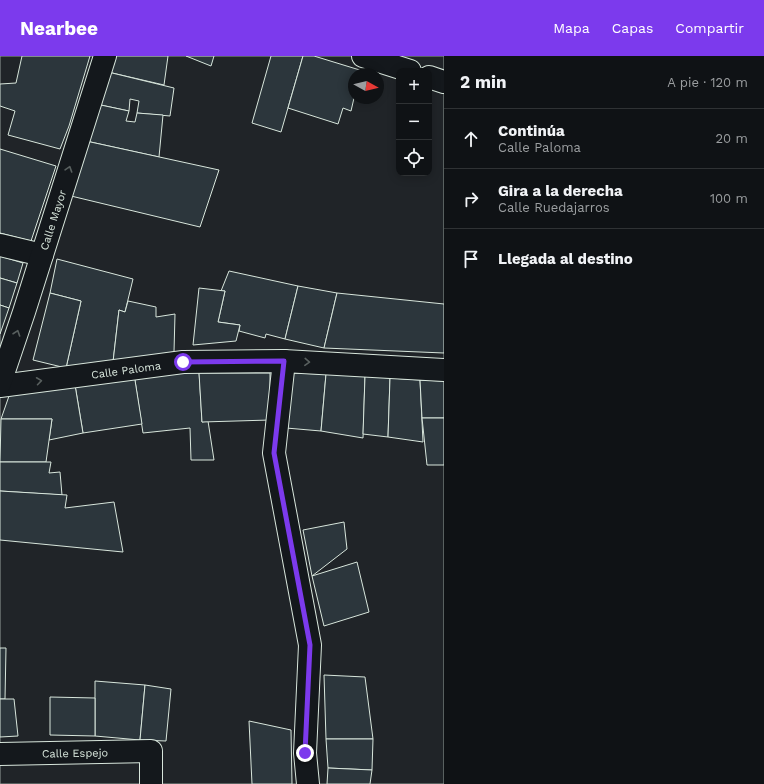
<!DOCTYPE html>
<html lang="es">
<meta charset="utf-8">
<style>
body{margin:0;font-family:"Work Sans",sans-serif;background:#181b1e;color:#f1f3f6}
.controls{position:absolute;right:12px;top:12px;display:grid;overflow:hidden;border-radius:8px;box-shadow:0 2px 10px #0003}
.controls button{width:36px;height:36px;display:grid;place-items:center;padding:0;border:0;border-bottom:1px solid #2f3234;background:#0f1215;color:#f1f3f6;font:20px sans-serif}
.compass{position:absolute;left:348px;top:12px;width:36px;height:36px;border-radius:50%;background:#0f1215;box-shadow:0 2px 10px #0003;rotate:98deg}
.stop{position:absolute;width:12px;height:12px;margin:-9px;border:3px solid #7c3aed;border-radius:50%;background:#fff}
.stop.end{background:#7c3aed;border-color:#fff;box-shadow:0 1px 4px #0008}
.list{margin:0;padding:0;list-style:none}
h2{display:flex;justify-content:space-between;align-items:center;height:52px;margin:0;padding:0 16px;font-size:17px}
h2 small{font-size:13px;font-weight:400;color:#9b9ea0}
.list li{display:grid;grid-template-columns:26px 1fr auto;gap:12px;align-items:center;box-sizing:border-box;height:60px;padding:0 16px;border-top:1px solid #2f3234}
.list b{display:block;font-size:15px;white-space:nowrap}
.list p{margin:0;font-size:13px;white-space:nowrap;color:#9b9ea0}
.list em{font-size:13px;font-style:normal;color:#9b9ea0}
.icon{flex:none;width:22px;height:22px;fill:none;stroke:currentColor;stroke-width:2;stroke-linecap:round;stroke-linejoin:round}
.map{position:relative;flex:none;width:444px;height:728px;overflow:hidden}
header{display:flex;align-items:center;gap:24px;box-sizing:border-box;height:56px;padding:0 20px;background:#7c3aed;color:#fff}
header strong{font-size:19px}
nav{display:flex;gap:22px;margin-inline-start:auto;font-size:14px}
main{display:flex}
aside{flex:1;background:#0f1215}
.map>svg:first-child{display:block}
.green{fill:#202428;stroke:#939e99;fill-rule:evenodd}
.building{fill:#2c363c;stroke:#d8e6dc}
.lines{fill:none;stroke-linecap:round;stroke-linejoin:round}
.minor-casing{stroke:#d8e6dc;stroke-width:24}
.tertiary-casing{stroke:#d8e6dc;stroke-width:24}
.minor{stroke:#14181c;stroke-width:22}
.tertiary{stroke:#14181c;stroke-width:22}
.oneway{stroke:#59605f}
.route{stroke:#7c3aed;stroke-width:5}
.labels{text-anchor:middle;stroke-width:3;stroke-linejoin:round;paint-order:stroke}
.street-label{font-size:11px;fill:#d8e6dc;stroke:#14181c}
</style>
<header>
<strong>Nearbee</strong>
<nav><a>Mapa</a><a>Capas</a><a>Compartir</a></nav>
</header>
<main>
<div class="map">
<svg width="444" height="728" viewBox="0 0 444 728">
<rect width="100%" height="100%" fill="#14181c"/>
<!-- green -->
<path class="green" d="M0,0H444V728H0ZM399,15H429V117H399ZM354,18H378V42H354Z"/>
<!-- building -->
<g class="building">
<path d="M22,0H90L69,70L60,93L8,79L15,55L0,50V28L16,27Z"/>
<path d="M113,0H168L164,29L108,16Z"/>
<path d="M186,0H214L211,10Z"/>
<path d="M271,0H303L281,76L252,67Z"/>
<path d="M303,0H314L363,15L362,18H354V42L351,55L343,52L338,68L288,52Z"/>
<path d="M108,16L174,32L170,60L137,57L139,45L130,43L129,55L96,48Z"/>
<path d="M96,48L129,55L126,65L135,66L137,57L163,59L159,101L86,85Z"/>
<path d="M86,85L219,114L200,171L71,140Z"/>
<path d="M0,93L56,110L31,185L0,177Z"/>
<path d="M0,200L23,207L17,227L0,222Z"/>
<path d="M57,203L133,223L125,256L119,254L113,306L66,312L81,245L50,237Z"/>
<path d="M229,215L298,230L285,283L266,278L265,282L239,275L240,269L218,266L225,235H221Z"/>
<path d="M0,222L17,227L9,252L0,249Z"/>
<path d="M298,230L337,237L324,292L285,283Z"/>
<path d="M199,232L225,235L218,266L240,269L236,285L193,289Z"/>
<path d="M50,237L81,245L66,312L33,304Z"/>
<path d="M337,237L444,248V297L324,292Z"/>
<path d="M128,245L156,251V261L175,258L174,296L113,306L119,254L125,256Z"/>
<path d="M0,249L9,252L0,278Z"/>
<path d="M199,315L202,366L208,365L214,404H191L190,372L143,377L134,318Z"/>
<path d="M199,317H270V364L202,366Z"/>
<path d="M287,317L326,318L321,375L286,372Z"/>
<path d="M134,318L142,368L83,377L75,329Z"/>
<path d="M326,318L365,320L363,382L321,375Z"/>
<path d="M365,320L390,322L388,381L363,378Z"/>
<path d="M390,322L420,324L423,386L388,381Z"/>
<path d="M420,324L444,325V362H422Z"/>
<path d="M75,329L83,377L49,384L52,363H1L9,340Z"/>
<path d="M422,362H444V409H427Z"/>
<path d="M1,363H52L46,406H0Z"/>
<path d="M0,406H51L49,417L60,416L62,439L0,435Z"/>
<path d="M0,435L67,439L65,452L114,446L123,496L0,484Z"/>
<path d="M344,466L347,493L312,520L303,474Z"/>
<path d="M357,506L369,556L324,570L312,520Z"/>
<path d="M0,592H6L5,643H0Z"/>
<path d="M324,619L365,621L373,683H326Z"/>
<path d="M95,625L145,629L140,684L95,680Z"/>
<path d="M145,629L171,633L166,685L140,684Z"/>
<path d="M50,641L95,642V680L50,679Z"/>
<path d="M0,643H14L18,680L0,681Z"/>
<path d="M249,665L291,674L292,728H252Z"/>
<path d="M326,683H373L372,714L328,712Z"/>
<path d="M328,712L372,714L370,728H327Z"/>
</g>
<g class="lines">
<defs>
<g id="minor">
<path d="M363,0L410,15"/>
<path d="M429,21L444,26"/>
<path d="M0,189L42,199"/>
<path d="M284,305L274,397L310,589L305,697L308,728"/>
<path d="M0,330L183,306L284,305L444,314"/>
<path d="M0,698L151,695V728"/>
</g>
<path id="tertiary" d="M0,327L24,256L105,0"/>
</defs>
<!-- minor casing -->
<use href="#minor" class="minor-casing"/>
<!-- tertiary casing -->
<use href="#tertiary" class="tertiary-casing"/>
<!-- minor -->
<use href="#minor" class="minor"/>
<!-- tertiary -->
<use href="#tertiary" class="tertiary"/>
</g>
<!-- one-way arrows -->
<defs><path id="oneway-chevron" d="M-2-3.5L2.5 0L-2 3.5" fill="none" stroke-width="1.6" stroke-linecap="round" stroke-linejoin="round"/></defs>
<g class="oneway">
<use href="#oneway-chevron" transform="translate(69 113) rotate(-72)"/>
<use href="#oneway-chevron" transform="translate(17 277) rotate(-71)"/>
<use href="#oneway-chevron" transform="translate(307 306) rotate(3)"/>
<use href="#oneway-chevron" transform="translate(39 325) rotate(-8)"/>
</g>
<g class="lines">
<!-- route -->
<path class="route" d="M183,306L284,305L274,397L310,589L305,697"/>
</g>
<g class="labels">
<!-- street labels -->
<g class="street-label">
<text transform="translate(53 164) rotate(-72)" y="4">Calle Mayor</text>
<text transform="translate(126 314) rotate(-8)" y="4">Calle Paloma</text>
<text transform="translate(75 697) rotate(-1)" y="4">Calle Espejo</text>
</g>
</g>
</svg>
<div class="controls">
<button>+</button>
<button>−</button>
<button><svg class="icon" aria-label="locate" viewBox="0 0 24 24"><circle cx="12" cy="12" r="6"/><path d="M12 2v4M12 18v4M2 12h4M18 12h4"/></svg></button>
</div>
<svg class="compass" viewBox="-18 -18 36 36"><path d="M0-13l5 13h-10z" fill="#e53935"/><path d="M0 13l5-13h-10z" fill="#9b9ea0"/></svg>
<div class="stop" style="left:183px;top:306px"></div>
<div class="stop end" style="left:305px;top:697px"></div>
</div>
<aside>
<h2>2 min<small>A pie · 120 m</small></h2>
<ul class="list">
<li><svg class="icon" aria-label="ahead" viewBox="0 0 24 24"><path d="M12 20V5M6 11l6-6 6 6"/></svg><div><b>Continúa</b><p>Calle Paloma</p></div><em>20 m</em></li>
<li><svg class="icon" aria-label="right" viewBox="0 0 24 24"><path d="M7 20v-9h11M14 6l5 5-5 5"/></svg><div><b>Gira a la derecha</b><p>Calle Ruedajarros</p></div><em>100 m</em></li>
<li><svg class="icon" aria-label="arrive" viewBox="0 0 24 24"><path d="M6 21V4h12l-3 4 3 4H6"/></svg><div><b>Llegada al destino</b></div></li>
</ul>
</aside>
</main>
